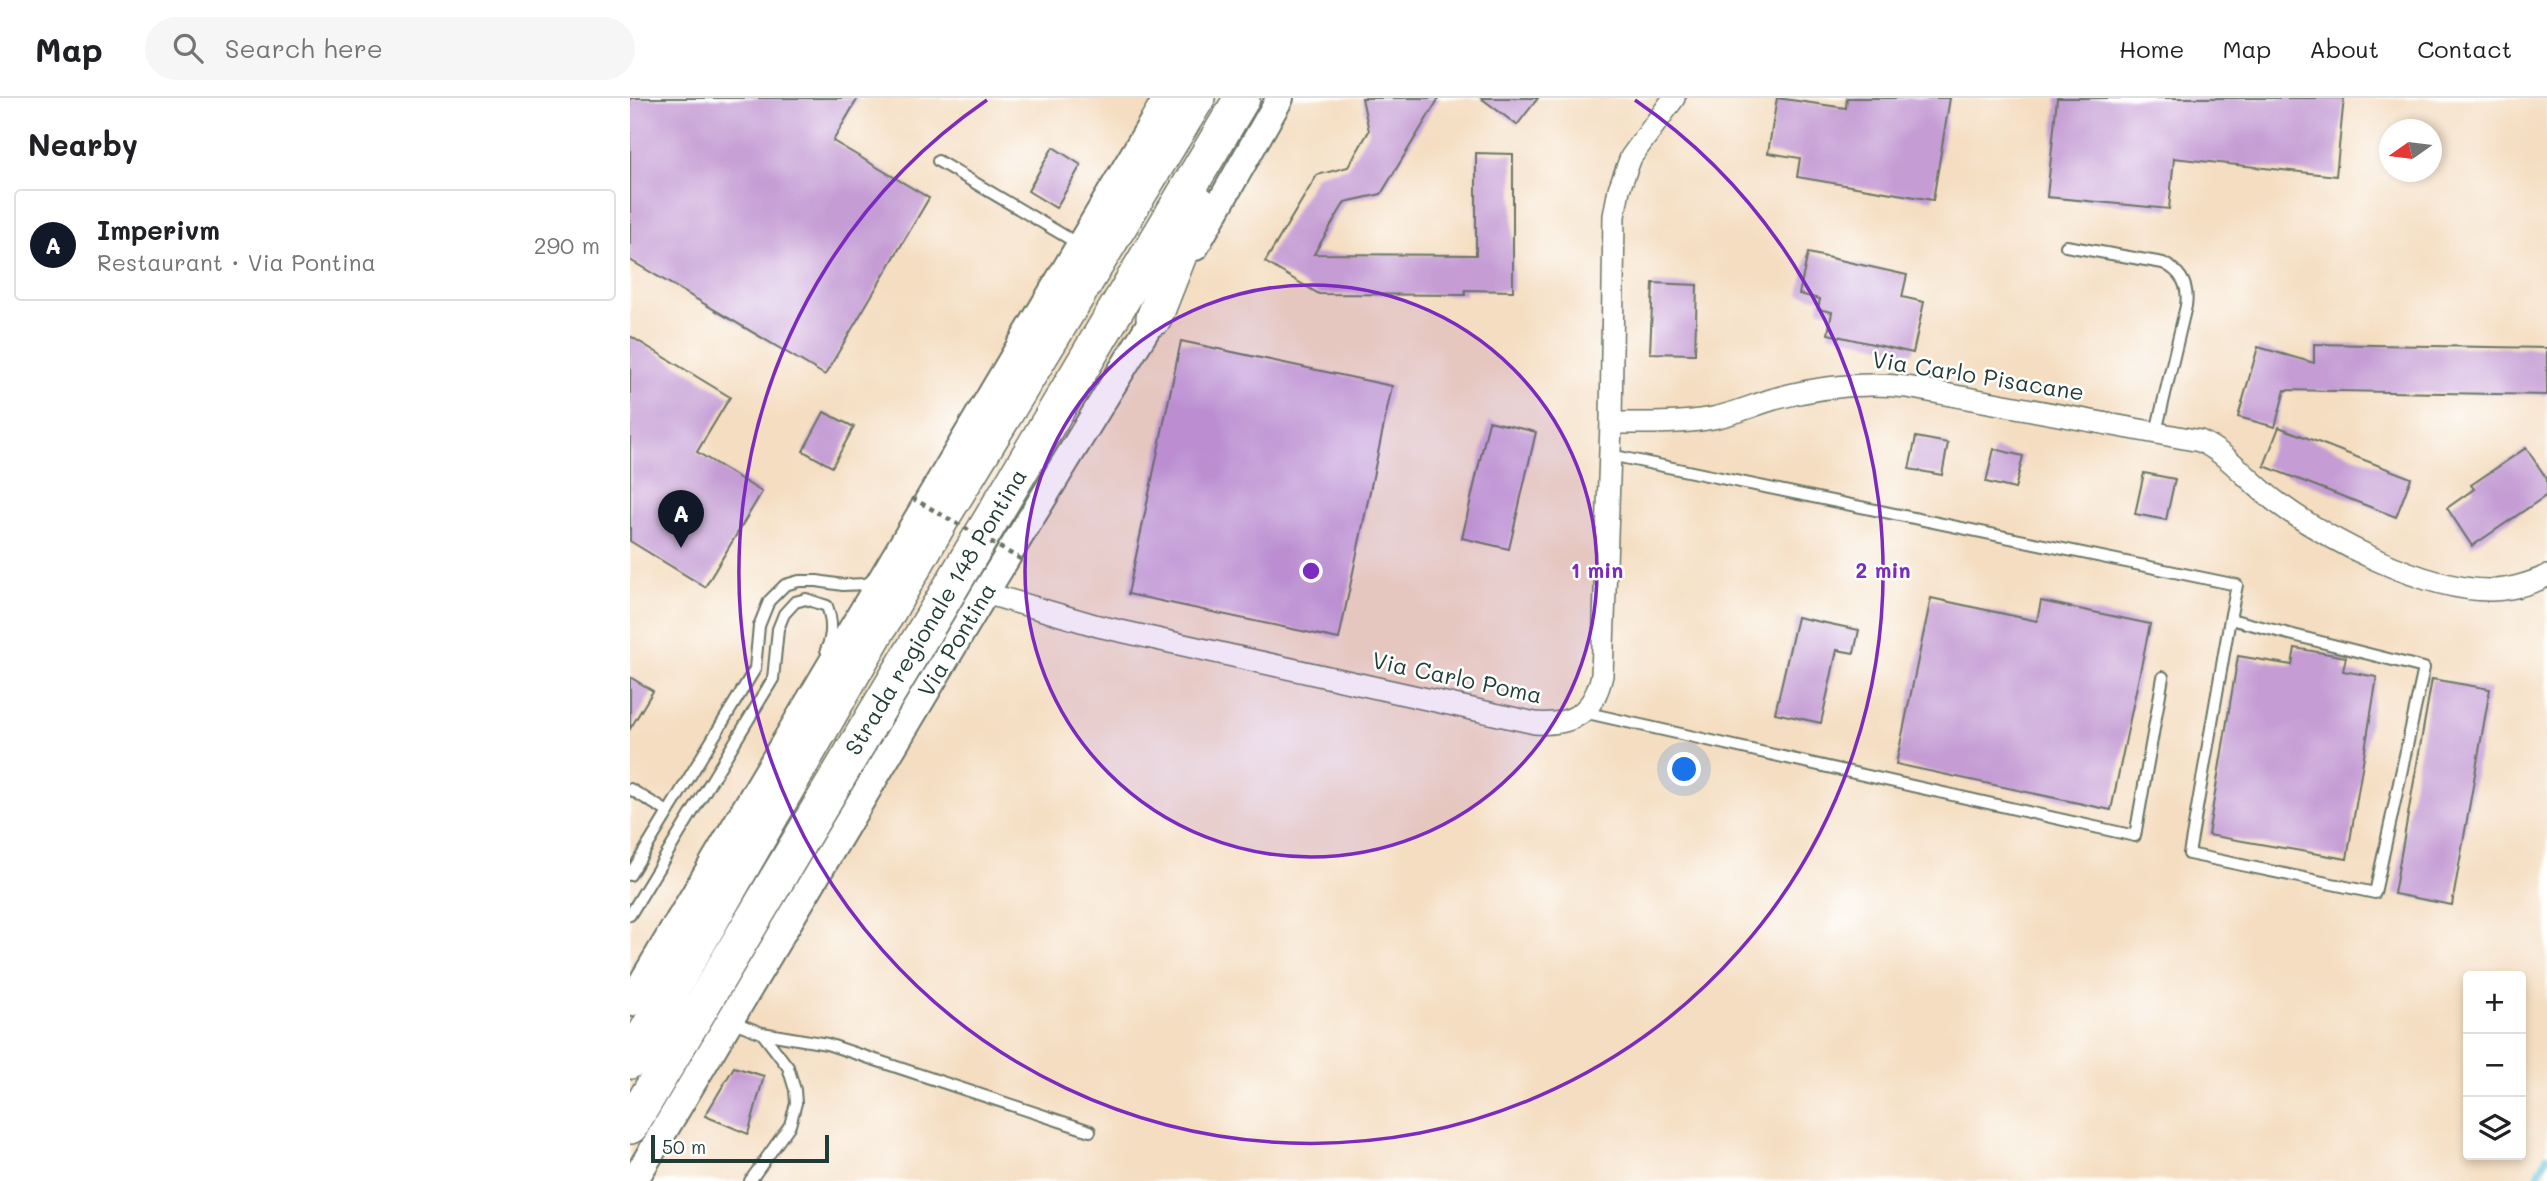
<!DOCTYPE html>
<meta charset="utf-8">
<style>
body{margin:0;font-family:Mali,sans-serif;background:#f6f6f6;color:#202124}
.controls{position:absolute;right:21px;bottom:21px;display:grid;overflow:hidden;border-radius:7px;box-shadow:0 4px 10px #0003}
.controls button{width:63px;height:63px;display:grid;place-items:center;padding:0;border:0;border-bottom:2px solid #e0e0e0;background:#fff;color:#202124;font:35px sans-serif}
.compass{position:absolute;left:1749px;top:21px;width:63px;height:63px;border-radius:50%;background:#fff;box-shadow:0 4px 10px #0003;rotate:256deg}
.scale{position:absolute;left:21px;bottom:18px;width:178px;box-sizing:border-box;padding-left:7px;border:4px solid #1f3d34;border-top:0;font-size:19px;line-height:24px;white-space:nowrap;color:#1f3d34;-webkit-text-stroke:5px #fff;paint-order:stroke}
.you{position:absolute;left:1055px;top:672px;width:24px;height:24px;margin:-18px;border:5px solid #fff;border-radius:50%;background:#1a73e8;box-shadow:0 0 0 10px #1a73e833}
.badge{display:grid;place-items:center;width:46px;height:46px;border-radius:50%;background:#111827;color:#fff;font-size:23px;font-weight:700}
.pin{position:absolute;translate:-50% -58px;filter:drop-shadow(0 2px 4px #0008)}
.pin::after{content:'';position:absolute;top:37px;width:24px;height:21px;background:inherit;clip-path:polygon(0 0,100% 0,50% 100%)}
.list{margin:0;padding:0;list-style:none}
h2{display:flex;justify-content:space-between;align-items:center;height:91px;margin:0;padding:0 28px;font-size:30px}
h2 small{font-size:23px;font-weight:400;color:#757577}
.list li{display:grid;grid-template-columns:46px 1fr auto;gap:21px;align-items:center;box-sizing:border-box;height:112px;margin:0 14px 14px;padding:0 14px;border:2px solid #e0e0e0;border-radius:7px}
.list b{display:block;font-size:26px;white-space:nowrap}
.list p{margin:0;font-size:23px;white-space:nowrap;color:#757577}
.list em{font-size:23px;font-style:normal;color:#757577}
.icon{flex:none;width:38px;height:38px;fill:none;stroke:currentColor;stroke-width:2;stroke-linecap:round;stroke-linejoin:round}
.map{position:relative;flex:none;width:1917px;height:1083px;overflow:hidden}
header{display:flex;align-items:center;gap:42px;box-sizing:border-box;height:98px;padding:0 35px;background:#fff;border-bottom:2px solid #e0e0e0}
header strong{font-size:33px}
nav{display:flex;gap:38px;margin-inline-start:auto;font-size:24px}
.search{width:490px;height:63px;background:#f6f6f6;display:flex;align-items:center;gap:18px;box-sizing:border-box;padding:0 24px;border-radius:38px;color:#757577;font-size:26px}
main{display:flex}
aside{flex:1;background:#fff}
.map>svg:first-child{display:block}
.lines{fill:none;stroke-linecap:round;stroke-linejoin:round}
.stream{stroke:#5ac0d8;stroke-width:7}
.building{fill:#c59dd4}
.service-casing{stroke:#6a7565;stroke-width:14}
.minor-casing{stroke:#6a7565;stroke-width:24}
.tertiary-casing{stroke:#6a7565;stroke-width:30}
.trunk-casing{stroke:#6a7565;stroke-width:38}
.service{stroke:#fff;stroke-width:10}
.minor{stroke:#fff;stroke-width:21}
.tertiary{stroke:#fff;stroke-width:26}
.trunk{stroke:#fff;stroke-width:35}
.path-bridge{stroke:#6a7565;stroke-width:4.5;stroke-dasharray:5 5;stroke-linecap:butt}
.ring{fill:none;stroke:#7b2cbf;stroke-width:3.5}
.labels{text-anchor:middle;stroke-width:5;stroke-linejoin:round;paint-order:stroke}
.street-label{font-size:23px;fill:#1f3d34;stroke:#fff}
.centre{fill:#7b2cbf;stroke:#fff;stroke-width:3.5}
.ring-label{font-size:21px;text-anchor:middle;font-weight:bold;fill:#7b2cbf;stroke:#fff;stroke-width:5;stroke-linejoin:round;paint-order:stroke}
</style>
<header>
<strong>Map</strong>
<div class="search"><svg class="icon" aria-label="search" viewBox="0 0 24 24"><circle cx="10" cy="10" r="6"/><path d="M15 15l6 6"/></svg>Search here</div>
<nav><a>Home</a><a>Map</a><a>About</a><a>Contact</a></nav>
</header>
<main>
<aside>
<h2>Nearby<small></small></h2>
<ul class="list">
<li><span class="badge">A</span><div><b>Imperivm</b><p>Restaurant · Via Pontina</p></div><em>290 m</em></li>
</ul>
</aside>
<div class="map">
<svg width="1917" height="1083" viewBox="0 0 1917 1083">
<rect width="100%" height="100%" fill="#fff"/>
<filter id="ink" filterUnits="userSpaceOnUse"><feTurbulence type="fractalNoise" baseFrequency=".0143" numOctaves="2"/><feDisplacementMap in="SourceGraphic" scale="14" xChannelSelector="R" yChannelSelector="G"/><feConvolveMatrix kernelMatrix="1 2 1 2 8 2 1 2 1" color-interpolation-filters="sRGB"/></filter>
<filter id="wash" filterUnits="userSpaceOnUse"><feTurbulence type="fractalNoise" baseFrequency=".00686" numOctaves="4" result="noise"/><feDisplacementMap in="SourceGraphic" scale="28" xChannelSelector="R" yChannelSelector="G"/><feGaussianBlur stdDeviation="1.57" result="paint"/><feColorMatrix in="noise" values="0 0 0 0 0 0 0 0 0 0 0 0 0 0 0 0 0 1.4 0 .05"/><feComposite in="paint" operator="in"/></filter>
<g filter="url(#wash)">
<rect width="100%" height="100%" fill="#f4ddc0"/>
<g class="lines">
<!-- stream -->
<path class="stream" d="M1905,1083L1917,1058"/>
</g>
<g id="blocks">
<!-- building -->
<g class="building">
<path d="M0,0H228L203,43L299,100L195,277L0,162Z"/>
<path d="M732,0H809L751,96L715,104L684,156L846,157V55L883,56V193L835,192V197L689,196L635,164L687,77L718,69L739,33Z"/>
<path d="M851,0H908L887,27Z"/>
<path d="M1147,0L1216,10L1217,0H1320L1303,102L1167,79L1170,60L1138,55Z"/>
<path d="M1427,0H1714L1706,78L1544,60L1539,111L1417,99Z"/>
<path d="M423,49L451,67L426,110L398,93Z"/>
<path d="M1178,155L1277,177L1272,199L1294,204L1283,255L1198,236L1202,214L1188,211L1190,201L1169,196Z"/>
<path d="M1023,185L1067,187L1065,256L1020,255Z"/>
<path d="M0,238L100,299L67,354L132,394L75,489L0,443Z"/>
<path d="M551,243L762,288L709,541L498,496Z"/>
<path d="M1684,246L1917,250V297L1655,292L1645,329L1608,319L1628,249L1684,265Z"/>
<path d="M194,314L224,329L202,369L173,353Z"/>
<path d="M859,323L906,334L879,451L832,440Z"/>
<path d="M1649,329L1781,380L1766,419L1634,368Z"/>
<path d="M1286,339L1318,345L1312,377L1279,371Z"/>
<path d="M1896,350L1917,381V397L1842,448L1817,410L1844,391L1841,387Z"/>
<path d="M1364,351L1393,358L1385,391L1356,384Z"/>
<path d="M1514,375L1545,381L1536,422L1505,416Z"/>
<path d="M1301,500L1407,523L1411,503L1520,526L1481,712L1266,666Z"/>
<path d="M1167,519L1229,532L1224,555L1207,552L1191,625L1145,615Z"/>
<path d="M1665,550L1716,559L1713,573L1747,579L1717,761L1578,737L1608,558L1662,567Z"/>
<path d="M0,579L23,593L0,631Z"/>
<path d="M1802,581L1860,591L1822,807L1764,796Z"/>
<path d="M104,969L134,978L118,1036L75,1018Z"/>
</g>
</g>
</g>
<g filter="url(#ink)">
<use href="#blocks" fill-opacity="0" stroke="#6a7565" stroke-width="2"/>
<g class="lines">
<defs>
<g id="service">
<path d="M308,63L450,147"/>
<path d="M1436,148L1533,165C1552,174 1559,188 1556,208L1526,334"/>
<path d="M980,357L1607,487L1600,521L1794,570L1745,795L1559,756L1600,521"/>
<path d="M953,614L1505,738L1533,579"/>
<path d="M0,691L38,714"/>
<path d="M0,777L125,571L129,528L139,503L155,487L169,483H187L213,487L235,486L246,481"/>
<path d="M0,817L143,581L148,531L154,516L165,504L176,501L197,508C202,522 203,538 196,552"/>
<path d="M101,923L132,935L158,969L165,992L166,1005L160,1027L120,1083"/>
<path d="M132,935L197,946L460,1033"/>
</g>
<g id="minor">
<path d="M981,325C1015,325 1050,326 1083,320C1104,316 1124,307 1144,301C1188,289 1232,284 1277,289L1570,343C1600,357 1619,384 1645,403C1698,442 1793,492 1860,492C1880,492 1899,486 1917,478"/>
<path d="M355,495L468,528L905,625C943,628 964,614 972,577L981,325L984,118L989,91L1001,59L1044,0"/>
</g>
<g id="tertiary">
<path d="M565,149L650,0"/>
<path d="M0,905L537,0"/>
<path d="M4,1083L355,495L534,203"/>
</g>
<g id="trunk">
<path d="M524,220L569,106"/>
<path d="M0,963L314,416L567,0"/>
<path d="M0,1028L612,0"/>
</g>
</defs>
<!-- service casing -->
<use href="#service" class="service-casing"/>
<!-- minor casing -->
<use href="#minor" class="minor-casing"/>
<!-- tertiary casing -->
<use href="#tertiary" class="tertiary-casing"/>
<!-- trunk casing -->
<use href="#trunk" class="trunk-casing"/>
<!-- service -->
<use href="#service" class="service"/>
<!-- minor -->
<use href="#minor" class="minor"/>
<!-- tertiary -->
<use href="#tertiary" class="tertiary"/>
<!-- trunk -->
<use href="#trunk" class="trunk"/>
<!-- path-bridge -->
<path class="path-bridge" d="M282,400L394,463"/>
</g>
</g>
<!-- distance rings -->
<circle cx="681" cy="473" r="286" fill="#7b2cbf" fill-opacity=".12"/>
<g class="ring">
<circle cx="681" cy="473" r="286"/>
<path d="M1005 2A572 572 0 1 1 357 2"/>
</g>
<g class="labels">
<!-- street labels -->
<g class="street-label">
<text transform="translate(1348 278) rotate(9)" y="8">Via Carlo Pisacane</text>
<text transform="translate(306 514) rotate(-59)" y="8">Strada regionale 148 Pontina</text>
<text transform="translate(327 542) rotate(-59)" y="8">Via Pontina</text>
<text transform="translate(827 580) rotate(12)" y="8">Via Carlo Poma</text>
</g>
</g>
<circle cx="681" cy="473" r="10" class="centre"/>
<g class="ring-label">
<text x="967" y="480">1 min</text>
<text x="1253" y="480">2 min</text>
</g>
</svg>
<div class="controls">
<button>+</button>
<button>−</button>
<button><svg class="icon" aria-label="layers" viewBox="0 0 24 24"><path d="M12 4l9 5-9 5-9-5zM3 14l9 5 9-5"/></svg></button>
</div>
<svg class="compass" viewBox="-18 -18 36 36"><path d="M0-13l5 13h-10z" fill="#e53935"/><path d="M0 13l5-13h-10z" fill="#757577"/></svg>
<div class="scale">50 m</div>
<div class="you"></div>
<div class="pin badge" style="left:51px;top:450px">A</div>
</div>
</main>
